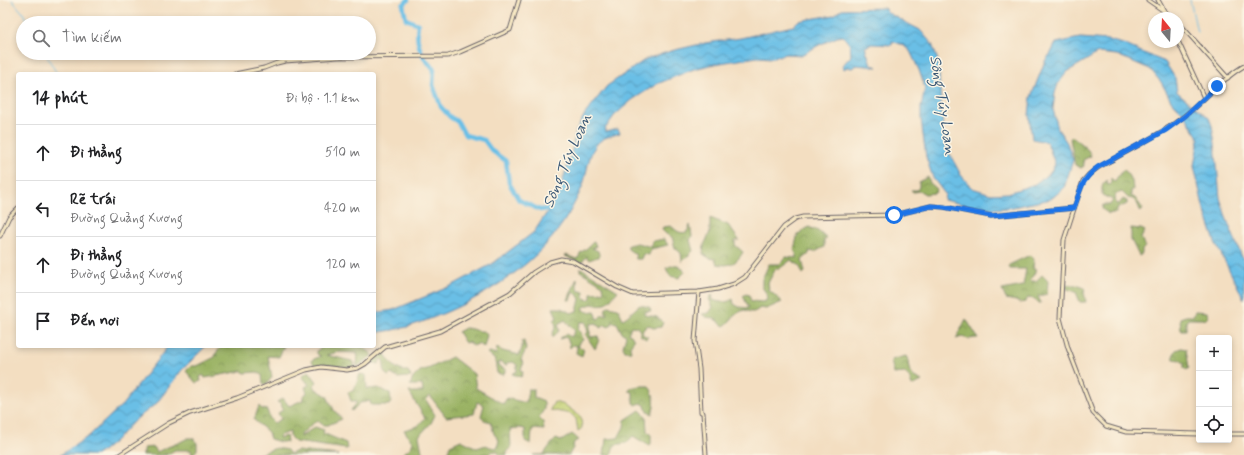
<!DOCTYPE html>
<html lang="vi">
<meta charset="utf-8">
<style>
body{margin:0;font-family:Mynerve,sans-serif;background:#f2f2f2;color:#202124}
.controls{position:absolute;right:12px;bottom:12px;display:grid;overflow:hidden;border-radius:4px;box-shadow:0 2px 6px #0003}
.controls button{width:36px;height:36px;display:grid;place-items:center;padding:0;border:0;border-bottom:1px solid #e0e0e0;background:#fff;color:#202124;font:20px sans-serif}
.compass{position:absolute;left:1148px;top:12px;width:36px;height:36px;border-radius:50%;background:#fff;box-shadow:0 2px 6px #0003;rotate:342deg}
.stop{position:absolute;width:12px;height:12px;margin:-9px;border:3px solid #1a73e8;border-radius:50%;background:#fff}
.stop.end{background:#1a73e8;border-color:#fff;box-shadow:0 1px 4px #0008}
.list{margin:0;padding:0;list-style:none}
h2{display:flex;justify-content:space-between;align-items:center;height:52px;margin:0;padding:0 16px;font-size:17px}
h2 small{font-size:13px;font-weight:400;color:#757577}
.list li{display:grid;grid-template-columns:26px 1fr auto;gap:12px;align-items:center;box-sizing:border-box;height:56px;padding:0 16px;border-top:1px solid #e0e0e0}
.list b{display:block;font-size:15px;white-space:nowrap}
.list p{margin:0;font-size:13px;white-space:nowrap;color:#757577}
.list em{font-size:13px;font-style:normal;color:#757577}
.icon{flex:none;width:22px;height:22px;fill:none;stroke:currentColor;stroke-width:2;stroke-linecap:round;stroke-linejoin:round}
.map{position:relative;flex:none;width:1244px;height:455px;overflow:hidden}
.search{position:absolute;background:#fff;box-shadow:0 2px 6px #0003;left:16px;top:16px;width:360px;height:44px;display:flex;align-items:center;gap:10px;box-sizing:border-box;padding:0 14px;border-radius:22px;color:#757577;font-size:15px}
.panel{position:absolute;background:#fff;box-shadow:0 2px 6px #0003;left:16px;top:72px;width:360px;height:276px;border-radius:4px}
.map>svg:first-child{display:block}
.grass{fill:url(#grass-dots);stroke:#727956}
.forest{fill:url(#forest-crowns);stroke:#5e6a50}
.water{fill:url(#water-waves);stroke:#467090}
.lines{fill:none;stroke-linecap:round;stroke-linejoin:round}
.stream{stroke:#6abfe6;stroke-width:1}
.river{stroke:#6abfe6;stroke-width:4.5}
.secondary-casing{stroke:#6b646a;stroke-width:5}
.secondary{stroke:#f7e8c3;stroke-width:3}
.route{stroke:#1a73e8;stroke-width:5}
.labels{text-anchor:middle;stroke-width:3;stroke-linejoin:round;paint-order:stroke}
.water-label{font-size:16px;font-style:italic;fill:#3b5977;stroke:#fcf5e5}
</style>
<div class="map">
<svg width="1244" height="455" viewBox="0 0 1244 455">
<defs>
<pattern id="grass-dots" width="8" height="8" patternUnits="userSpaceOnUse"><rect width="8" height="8" fill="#c3d072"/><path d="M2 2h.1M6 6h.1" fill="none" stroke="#a7b264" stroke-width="1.8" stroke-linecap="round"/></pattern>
<pattern id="forest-crowns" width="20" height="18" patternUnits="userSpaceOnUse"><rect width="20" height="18" fill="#9ab264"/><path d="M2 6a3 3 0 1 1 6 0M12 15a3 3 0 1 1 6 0" fill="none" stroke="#7d9054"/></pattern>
<pattern id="water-waves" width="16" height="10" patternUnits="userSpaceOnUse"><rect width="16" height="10" fill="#6abfe6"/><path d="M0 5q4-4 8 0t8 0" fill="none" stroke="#579bbc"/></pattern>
</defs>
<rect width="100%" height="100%" fill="#fcf5e5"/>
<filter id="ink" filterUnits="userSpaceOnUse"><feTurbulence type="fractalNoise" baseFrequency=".025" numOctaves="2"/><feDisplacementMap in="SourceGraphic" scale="8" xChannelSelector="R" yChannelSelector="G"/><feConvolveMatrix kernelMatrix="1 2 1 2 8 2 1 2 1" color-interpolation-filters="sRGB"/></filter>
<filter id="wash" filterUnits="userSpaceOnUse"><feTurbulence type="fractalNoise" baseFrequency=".012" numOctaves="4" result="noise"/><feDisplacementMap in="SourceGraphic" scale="16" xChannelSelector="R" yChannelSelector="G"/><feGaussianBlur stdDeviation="0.9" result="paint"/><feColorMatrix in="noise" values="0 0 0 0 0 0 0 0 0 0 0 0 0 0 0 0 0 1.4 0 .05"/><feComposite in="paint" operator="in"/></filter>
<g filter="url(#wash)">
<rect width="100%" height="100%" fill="#f3dec1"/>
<!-- grass -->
<path class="grass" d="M554,402L565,405L581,417L582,428L578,431L576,419L571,414L550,410Z"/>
<!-- forest -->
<g class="forest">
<path d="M1072,136L1088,150L1091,156L1083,160L1084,166L1081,168L1075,165L1070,139Z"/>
<path d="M1124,169L1132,181L1133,190H1131V196L1135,198L1143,209L1141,212L1137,203L1133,199L1128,198L1122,192L1116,194L1115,196L1116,204H1119L1123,199L1127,201V204L1118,208L1116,213H1112L1109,214L1102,209L1103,205H1110L1113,200L1102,195V186L1107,180V184L1109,185L1111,183V178L1115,182L1116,179Z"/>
<path d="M928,177L930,183L937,189L935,193L925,194L920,191L913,192L911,190H917L919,187V182Z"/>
<path d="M710,218L728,225L739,240L735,241V245L743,252C737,263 730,267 717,264L715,259L709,258L703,254L704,245L710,232Z"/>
<path d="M690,225L692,236L690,240L693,251L682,262L681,253L675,248L672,237L666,234L662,230L663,227L671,226C677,231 679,234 687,232Z"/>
<path d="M809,227L818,231L827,239L824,240V247L815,252L809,251V254L802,260L805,272L803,274L799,265L791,260L779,269L776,268L768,283L769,290L782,302L766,309L760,308C754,313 752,313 745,310C733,313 733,320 724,326L713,318L706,317L702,314L709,313L713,307L709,299L712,295L713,300C721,303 726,303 733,299L734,304L739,307L749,308L743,296L746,294L749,295L751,301L763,302L767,300L766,293L762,287V279L769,264H780L786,257L797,258V256L794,249L798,234Z"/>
<path d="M1131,228L1141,229L1145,231L1141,238L1145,247L1142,250V254L1139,256L1131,240Z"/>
<path d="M664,239L668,245L651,249L649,255L643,254L641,259H636L635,254L628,249V245L637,243L651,247L653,241Z"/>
<path d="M593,242L595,243L596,247L592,248L598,251L600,256L589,260L586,257L581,263L565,256L566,255L576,259L579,257L580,253L587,248Z"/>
<path d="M1030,255L1034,259L1033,269H1036L1034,274L1030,280L1031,281H1036L1042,275L1048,281L1047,294L1038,296L1041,303H1039L1035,299L1028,298L1025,302L1019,303L1016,301L1006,299L1002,290L1023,286L1026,269H1010L1009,265Z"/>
<path d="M674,265H678L680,268L683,269L685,272L679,278L670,276L666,268Z"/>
<path d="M581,268L618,291L606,304L597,305L592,304L586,306L583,308L587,312L595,311L598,319L602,315H607L605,310L608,306L618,308L623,319C630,315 634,309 640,305L649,307L651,311L645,312V315L657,317L663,322L661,327L653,328L648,325L643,330L642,334L648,337L646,339L640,335V331L637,327L631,326L628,334L631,335L634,340L630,346L631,351H625L623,347L626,335L622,333L617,323L613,322L609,327L605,325L600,328L597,323L590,324V337L598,336L599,340L595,349L585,334L588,333L586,322H580L578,330L581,332L583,340L578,343L579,347L584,349L582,356L576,353L577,346L573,345L570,348L569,342L566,337L559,339L566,334L571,337L575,331L565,320L558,324L559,331L553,337L552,335L556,326L554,320L557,317L553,308H561L571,313L577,311L580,299L577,294L573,292L570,300H568L577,278V286L579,291H584V297L588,300L591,298V293L604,292L603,285L580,271Z"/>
<path d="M1066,285H1076L1085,288L1084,292L1086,302H1080L1076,292L1067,289Z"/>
<path d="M1195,311L1207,312L1208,317L1205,320L1204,319H1188L1186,322V330H1181L1180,318L1186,316H1193Z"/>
<path d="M966,319L978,338L968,339L962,337L956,339Z"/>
<path d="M465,328C472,328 477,332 484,331L487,335L484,347L478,344L473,346L468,342L465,343L458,332Z"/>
<path d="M522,341H524L526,349L521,360L524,363L521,369L523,373L521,377L512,374L517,371V365L513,362L507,363L506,366L501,362L498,363V366L506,370L503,375L497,373L495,360L487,353L490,352L496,354L497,348C504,353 511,352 519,355L522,348Z"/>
<path d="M222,346H284L279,357L268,356L272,377L267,384H263L262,375L257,372L245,373L242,371L205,378L203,375L200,377L201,381L196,383L186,371L191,366H197L215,357L216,353Z"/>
<path d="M325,346H362L373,355L357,367C356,362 359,358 357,353L339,352L326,355L352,361L355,367L350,368L331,365H314L312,360L321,356L318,355L316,351Z"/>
<path d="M1181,348L1186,349L1189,368L1186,370L1184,368V363L1180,360L1174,359L1173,356L1176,350Z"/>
<path d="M383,351C389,360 395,372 408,371L411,377L398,378L391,374L388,376L385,373L383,360L380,359L379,364L370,362Z"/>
<path d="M906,356C910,362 907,371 913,376C915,378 919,379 922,381L912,386L909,377L905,373L894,374L891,360Z"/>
<path d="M452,357L474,374L476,388L503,404L507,398L526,403L528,389H534V398L544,402V409L539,418L543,422L544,430L532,429L531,444L525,441V429L520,428L510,429L511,448L507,451V455H499L498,452L492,451L488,455H447L450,445L461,440L477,448L486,445L490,447L497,448L499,440L494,434L491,422L484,420L481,416L484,405L477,402L474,414L446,417L430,396L426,400L435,415L431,423L419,436L422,452L424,455H401L409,449L413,443L404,430L418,426L425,418L409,392H423L422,385H410L413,378L420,371L430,368Z"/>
<path d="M309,371L317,382L313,386L316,389L327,396L334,410L342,419L328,425H323L317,420L300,435V437L315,427L324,430L323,433L346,443L347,449L295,442L290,437V432L280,435L279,438L286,436L287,442H280L270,439L268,432L254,420L259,406L262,409L267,410L270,419L274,423L281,419L278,413L283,410L281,404L277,402L283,398L289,406L303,400V396L307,393L305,387L309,385L302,376Z"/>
<path d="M360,374L366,375L367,389L378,388L390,393L391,402L389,405H371L370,401L360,403L352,411L351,410L356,404V401H351L348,392L354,390Z"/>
<path d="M639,386H649C655,396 656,403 652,414L646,409L645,405L641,403L636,405L633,403V392L629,391L630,388Z"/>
<path d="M640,410L646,416L647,431L651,435V444L648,445L633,436C631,438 628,442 625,443C614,446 615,442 611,455H604L606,439L618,438L624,427L625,420Z"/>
<path d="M572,434L579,440L574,442L573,448L569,455H533H543L552,443L556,439L561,441Z"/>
<path d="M188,438H193L197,443V450L192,455L191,450H175L166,455H141L144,453V448L154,447L157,452C168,446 178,444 188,438Z"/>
<path d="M276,448L287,450L290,454L297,451L339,455H257Z"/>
</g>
<!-- water -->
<g class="water">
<path d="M884,8L890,14L920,30L932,44L938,61L943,130L946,147L961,175L972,188L991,194L1008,193L1035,184L1051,172L1055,164L1047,142L1032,139L1029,115L1031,97L1045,61L1051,53L1056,43L1080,38L1108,40L1123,44L1165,62L1175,78L1177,92L1209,118L1212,126L1215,143L1220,198L1227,220L1244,262V299L1215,242L1203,206L1194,166L1199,139L1185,115L1172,102L1161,82L1150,69L1117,55L1098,53L1067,72L1058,84L1055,93L1053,109L1058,129L1067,143L1073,160L1064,188L1051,199L1008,208L989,209L970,206L944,200L945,194L933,178L926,157L921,119V107L925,88L919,70L910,51L903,45L892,41V45L872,44L865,47L871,64L877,67L856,65L852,68L847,67L844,69L842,66L851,56L850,45L843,36L837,37L819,45L802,55L785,54L772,58L757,57L714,64L694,69L657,84L632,100L614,116L605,129L606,132L618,129L620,133C614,135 605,137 600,141C588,151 588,170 583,185C579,195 573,206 568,215C535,271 467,308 407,327C396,330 385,331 374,333V313L393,310L451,286L492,264L534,232L548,211L561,186L572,150L576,131L585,114L607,86L646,59L671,51L705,43L741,38L793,26L798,21L834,15L842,9Z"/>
<path d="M168,346H206L181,371L156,404L135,420L115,441L104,450L96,455H60L89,436L123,404Z"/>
</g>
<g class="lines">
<!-- stream -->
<g class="stream">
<path d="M12,0L23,13L28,23"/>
<path d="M1190,0L1197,32"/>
<path d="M45,53L56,72"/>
</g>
<!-- river -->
<path class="river" d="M408,0L403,5L406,19L418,24C415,42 421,57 434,69L433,85L441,107L450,117L458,122L465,135L484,140L492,151L506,161L509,183L519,200L540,210L554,208"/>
</g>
</g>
<g filter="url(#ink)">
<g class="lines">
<defs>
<g id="secondary">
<path d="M1148,0L1174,18"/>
<path d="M1158,0L1168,18"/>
<path d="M1178,22L1228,78"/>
<path d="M1178,41L1204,98"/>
<path d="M235,74L264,68L277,63L285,61L338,57L448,56L460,52L510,30L519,0"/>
<path d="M0,236L9,217L18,208"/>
<path d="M699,292L695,341L699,369L701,412L703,413L706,455"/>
<path d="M1199,434L1126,432L1106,426L1093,413L1068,348L1060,318L1064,240L1083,181C1092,169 1105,164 1117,157C1140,144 1163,133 1183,117C1204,101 1221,79 1244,66"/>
<path d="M1229,434H1244"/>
<path d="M119,455L169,423L190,413L237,398L306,370L321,367L347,370L358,368L365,364L385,347L440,331L510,293L534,272L550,262L561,259L573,261L617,287L633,294L699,292L718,289L734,284L745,277L784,227L795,219L803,217L894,215L931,206L944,207L991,216L1074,208"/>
</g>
</defs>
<!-- secondary casing -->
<use href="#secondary" class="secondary-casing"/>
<!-- secondary -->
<use href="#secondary" class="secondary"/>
</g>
</g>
<g class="lines" filter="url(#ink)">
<!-- route -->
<path class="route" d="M894,215L931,206L944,207L991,216L1074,208C1081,189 1081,180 1098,167L1166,130L1185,116L1217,86"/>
</g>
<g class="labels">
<!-- water labels -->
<g class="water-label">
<text transform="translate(944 105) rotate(81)" y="6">Sông Túy Loan</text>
<text transform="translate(566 160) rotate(-67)" y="6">Sông Túy Loan</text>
</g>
</g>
</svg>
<div class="controls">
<button>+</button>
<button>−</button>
<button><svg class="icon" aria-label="locate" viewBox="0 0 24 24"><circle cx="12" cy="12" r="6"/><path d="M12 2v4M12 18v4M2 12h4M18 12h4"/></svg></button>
</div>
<svg class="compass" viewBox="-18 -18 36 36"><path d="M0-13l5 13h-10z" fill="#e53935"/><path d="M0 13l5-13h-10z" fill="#757577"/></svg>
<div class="stop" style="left:894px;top:215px"></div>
<div class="stop end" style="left:1217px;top:86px"></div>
<div class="search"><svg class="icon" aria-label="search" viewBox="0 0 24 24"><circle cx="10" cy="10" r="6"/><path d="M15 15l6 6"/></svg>Tìm kiếm</div>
<section class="panel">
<h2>14 phút<small>Đi bộ · 1.1 km</small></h2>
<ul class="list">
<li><svg class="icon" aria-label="ahead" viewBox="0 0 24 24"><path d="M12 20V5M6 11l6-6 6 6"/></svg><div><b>Đi thẳng</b></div><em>510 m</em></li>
<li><svg class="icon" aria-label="left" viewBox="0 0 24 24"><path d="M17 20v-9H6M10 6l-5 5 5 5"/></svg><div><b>Rẽ trái</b><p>Đường Quảng Xương</p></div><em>420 m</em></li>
<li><svg class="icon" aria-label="ahead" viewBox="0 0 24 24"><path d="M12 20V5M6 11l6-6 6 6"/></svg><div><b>Đi thẳng</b><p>Đường Quảng Xương</p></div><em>120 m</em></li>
<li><svg class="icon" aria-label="arrive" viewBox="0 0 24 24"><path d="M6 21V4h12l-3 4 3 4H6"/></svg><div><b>Đến nơi</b></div></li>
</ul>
</section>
</div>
